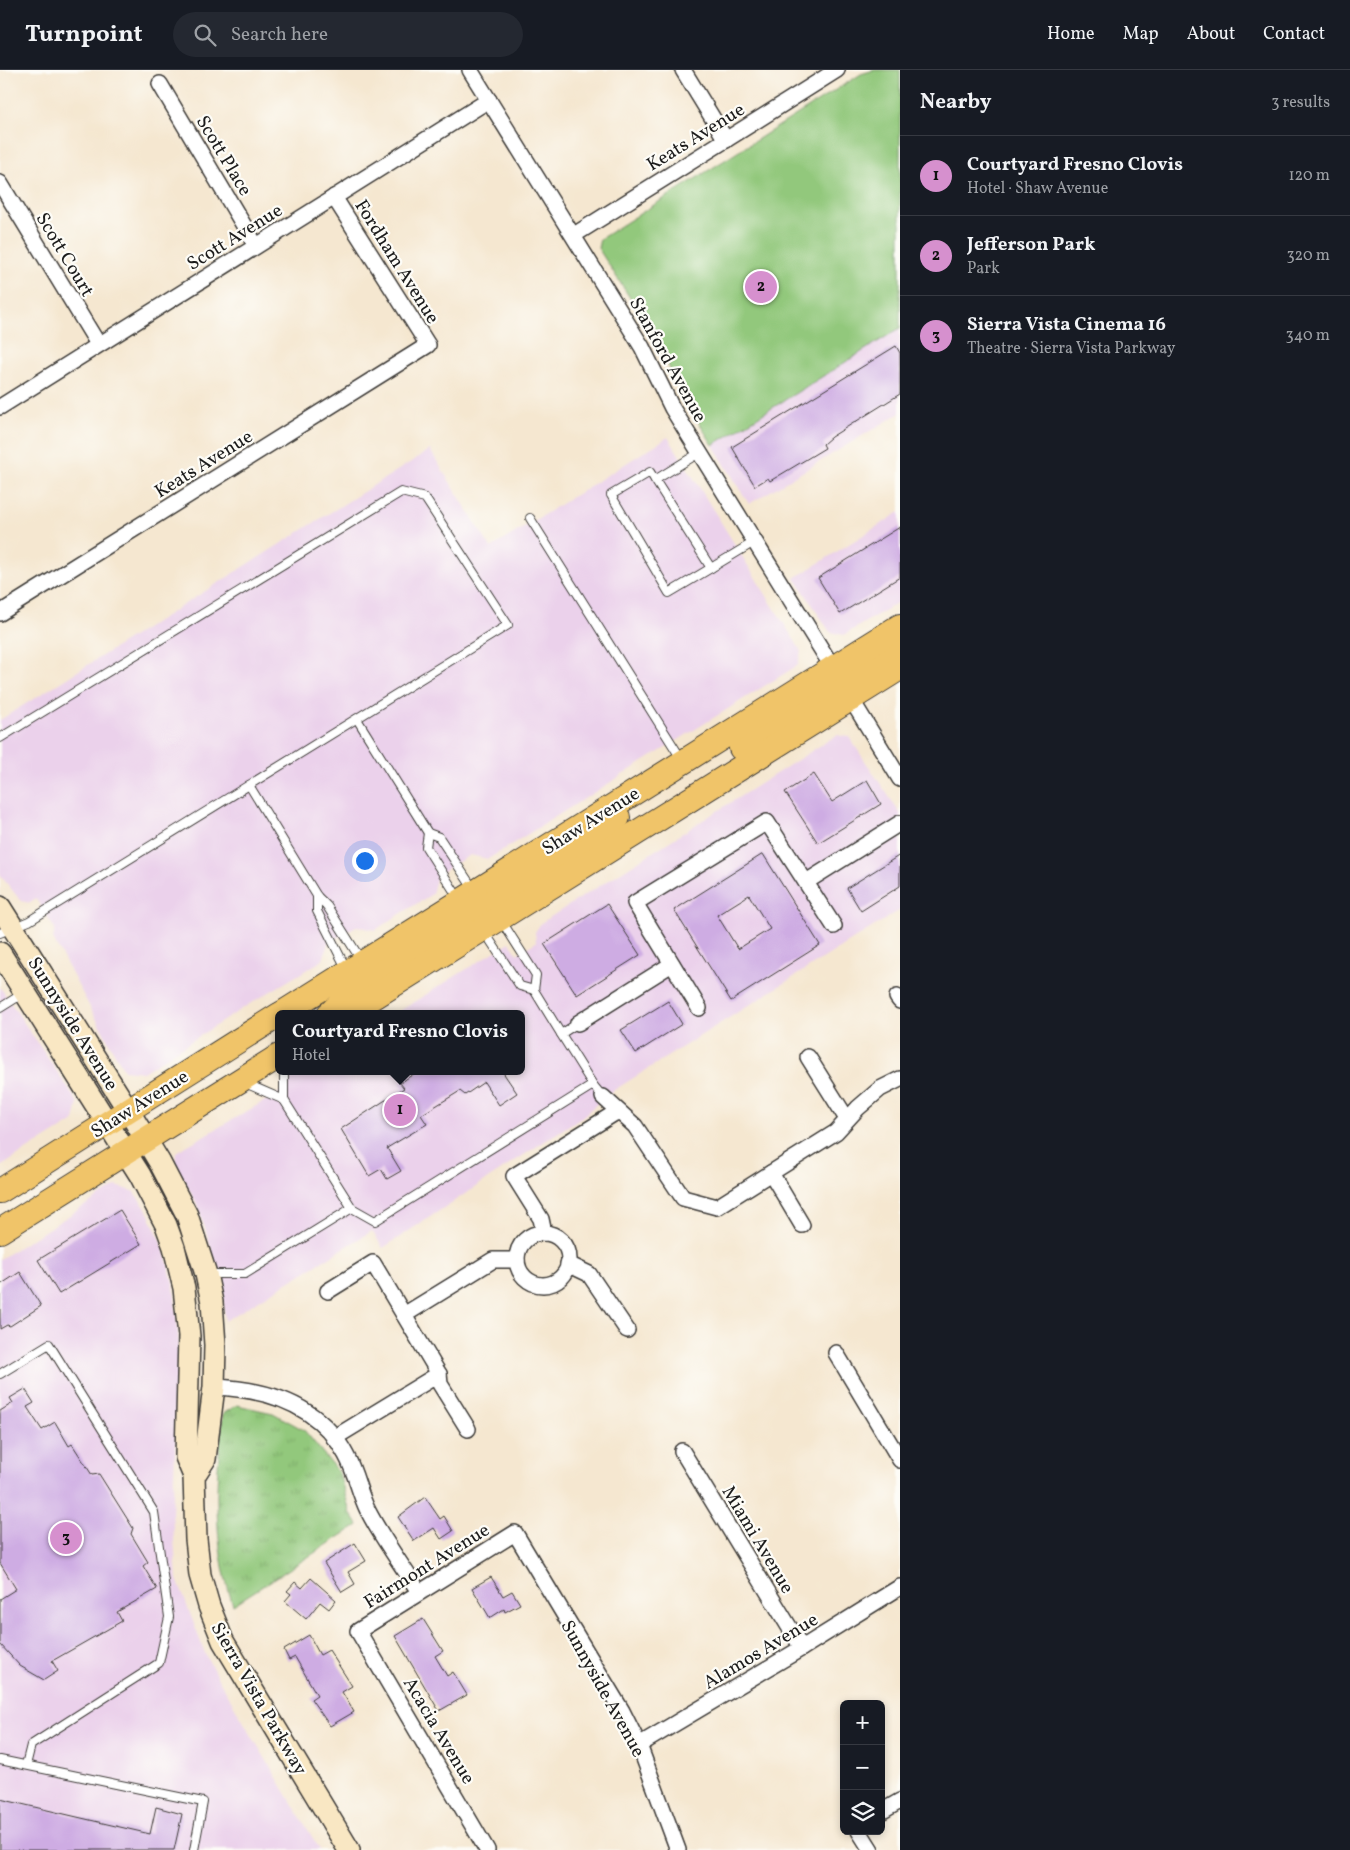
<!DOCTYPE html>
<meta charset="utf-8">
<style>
body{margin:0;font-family:Vollkorn,serif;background:#242831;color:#f1f3f6}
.controls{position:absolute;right:15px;bottom:15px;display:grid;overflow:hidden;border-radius:8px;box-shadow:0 2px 8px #0003}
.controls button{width:45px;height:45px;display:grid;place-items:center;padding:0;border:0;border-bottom:1px solid #363941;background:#171b24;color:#f1f3f6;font:25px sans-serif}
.you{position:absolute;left:364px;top:790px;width:18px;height:18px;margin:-12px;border:4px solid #fff;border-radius:50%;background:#1a73e8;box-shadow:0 0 0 8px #1a73e833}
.badge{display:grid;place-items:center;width:32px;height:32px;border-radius:50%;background:#d690ce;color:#111;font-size:16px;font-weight:700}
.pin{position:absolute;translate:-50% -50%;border:2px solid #fff;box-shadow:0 1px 5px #0006}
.popup{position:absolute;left:275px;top:940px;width:250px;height:65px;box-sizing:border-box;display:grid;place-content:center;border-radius:8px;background:#171b24;filter:drop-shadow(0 1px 4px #0005);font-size:16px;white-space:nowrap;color:#9ea1a6}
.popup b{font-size:19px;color:#f1f3f6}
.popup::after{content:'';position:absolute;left:50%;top:100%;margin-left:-10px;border:10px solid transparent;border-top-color:#171b24}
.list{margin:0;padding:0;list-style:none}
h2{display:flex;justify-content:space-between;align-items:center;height:65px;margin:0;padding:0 20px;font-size:21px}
h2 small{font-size:16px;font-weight:400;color:#9ea1a6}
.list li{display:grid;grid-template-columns:32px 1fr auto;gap:15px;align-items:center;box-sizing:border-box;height:80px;padding:0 20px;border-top:1px solid #363941}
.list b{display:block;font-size:19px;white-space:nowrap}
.list p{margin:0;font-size:16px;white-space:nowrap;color:#9ea1a6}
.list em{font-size:16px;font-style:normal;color:#9ea1a6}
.icon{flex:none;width:28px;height:28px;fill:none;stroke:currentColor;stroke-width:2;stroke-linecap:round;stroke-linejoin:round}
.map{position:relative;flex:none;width:900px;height:1780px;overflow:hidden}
header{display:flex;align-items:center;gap:30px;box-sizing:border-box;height:70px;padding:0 25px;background:#171b24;border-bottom:1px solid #363941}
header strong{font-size:24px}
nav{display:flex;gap:28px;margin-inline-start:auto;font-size:18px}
.search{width:350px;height:45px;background:#242831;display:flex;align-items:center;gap:12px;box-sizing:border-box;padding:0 18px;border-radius:28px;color:#9ea1a6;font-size:19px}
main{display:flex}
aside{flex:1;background:#171b24}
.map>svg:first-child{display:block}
.built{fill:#ebd1eb}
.grass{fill:url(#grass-tufts);stroke:#57724c}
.green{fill:#92c87b;stroke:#57724c}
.building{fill:#ceace3;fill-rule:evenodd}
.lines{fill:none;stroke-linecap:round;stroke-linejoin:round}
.lane-casing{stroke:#3d3a37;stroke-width:10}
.street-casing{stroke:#3d3a37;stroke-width:18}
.secondary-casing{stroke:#3d3a37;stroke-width:24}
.primary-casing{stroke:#3d3a37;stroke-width:26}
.lane{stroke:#fff;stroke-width:8}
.street{stroke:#fff;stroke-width:15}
.secondary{stroke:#f9e7c3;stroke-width:21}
.primary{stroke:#f0c469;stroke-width:24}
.labels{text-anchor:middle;stroke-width:4.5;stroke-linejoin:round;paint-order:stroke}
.street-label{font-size:19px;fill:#1c1c1c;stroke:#fdfcf7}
</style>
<header>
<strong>Turnpoint</strong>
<div class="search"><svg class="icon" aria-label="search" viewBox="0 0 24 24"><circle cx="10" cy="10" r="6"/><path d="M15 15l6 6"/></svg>Search here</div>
<nav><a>Home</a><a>Map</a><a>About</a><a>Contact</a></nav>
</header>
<main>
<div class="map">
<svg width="900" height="1780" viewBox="0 0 900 1780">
<defs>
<pattern id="grass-tufts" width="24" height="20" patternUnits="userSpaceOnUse" patternTransform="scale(1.25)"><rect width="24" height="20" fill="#92c87b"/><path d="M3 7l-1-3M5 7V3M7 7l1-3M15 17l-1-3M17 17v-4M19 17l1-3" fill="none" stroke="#7dab6a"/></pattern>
</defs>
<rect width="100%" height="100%" fill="#fdfcf7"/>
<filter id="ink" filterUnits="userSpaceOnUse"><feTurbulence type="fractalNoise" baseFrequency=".02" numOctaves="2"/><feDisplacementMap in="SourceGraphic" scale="10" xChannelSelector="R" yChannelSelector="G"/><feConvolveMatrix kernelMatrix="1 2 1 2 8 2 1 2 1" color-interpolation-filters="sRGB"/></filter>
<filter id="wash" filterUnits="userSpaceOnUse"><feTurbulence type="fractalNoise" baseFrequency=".0096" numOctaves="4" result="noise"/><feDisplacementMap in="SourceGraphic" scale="20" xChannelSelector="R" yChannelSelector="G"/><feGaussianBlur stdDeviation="1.12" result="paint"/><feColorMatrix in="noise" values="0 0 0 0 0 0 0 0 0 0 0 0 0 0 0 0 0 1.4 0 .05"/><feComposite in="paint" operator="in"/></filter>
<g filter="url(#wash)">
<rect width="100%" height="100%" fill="#f5e7d0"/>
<!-- built -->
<g class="built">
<path d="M900,258V343L749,434L713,375Z"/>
<path d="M668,367L801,581L798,595L488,789L470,785L437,805L432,824L375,860L356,856L328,873L323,890L251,933L143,1002L124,1000L53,869L55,859L36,829L30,833L21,831L0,805V650L430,380L491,478Z"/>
<path d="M900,442V531L844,565L830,562L795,508Z"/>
<path d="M837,665L849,667L900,743V840L608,1024L583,1046L383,1178L372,1161L225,1251L223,1225L206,1161L196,1132L175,1094L176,1082L284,1020L281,1015L304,1001H521V944H395L510,872L517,884L536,872L535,862L541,853Z"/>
<path d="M0,917L78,1033L74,1051L0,1097Z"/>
<path d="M116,1116L133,1121L147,1140L163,1176L174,1216L180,1285L172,1443L177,1509L206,1586L224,1619L320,1780H0V1189Z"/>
</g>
<!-- grass -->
<path class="grass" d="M237,1335L273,1343L304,1360L339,1403L350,1442L358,1455L233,1535C212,1471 215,1411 223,1344Z"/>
<!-- green -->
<path class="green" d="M874,0H900V258L713,375L692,342L648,256L598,178L600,169L861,4Z"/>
<g id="blocks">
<!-- building -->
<g class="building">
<path d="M896,276L900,283V324L831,367L823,374L825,378L770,411L768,408L755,416L732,377Z"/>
<path d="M900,457V507L840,544L818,508Z"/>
<path d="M814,704L832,732L867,710L881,734L818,773L785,722Z"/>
<path d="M763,784L820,875L731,931L674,840ZM749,825L770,859L738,879L717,845Z"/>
<path d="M900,785V816L861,841L847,818Z"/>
<path d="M607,834L640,885L577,925L544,874Z"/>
<path d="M668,931L682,954L636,983L621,960Z"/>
<path d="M418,1001H502L517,1023L499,1035L484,1012L465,1025L460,1021L421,1045L427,1054L387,1078L401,1101L387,1109L381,1099L369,1106L341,1059L404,1018L400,1013Z"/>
<path d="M120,1140L141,1174L59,1224L38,1190Z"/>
<path d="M20,1202L41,1236L10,1256L7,1255L0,1259V1215Z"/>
<path d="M25,1319L34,1333L27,1337L42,1360L55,1352L69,1376L72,1374L92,1405L99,1404L133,1458L131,1464L148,1492L143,1496L157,1519L117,1542L122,1551L52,1591L58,1601L44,1610L20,1596L0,1574V1529L16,1519L0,1493V1341L13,1333L10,1328Z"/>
<path d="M425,1427L440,1449L444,1446L453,1461L441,1469L434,1458L414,1471L398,1447Z"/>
<path d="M355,1473L366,1491L348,1502L355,1514L342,1522L324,1493Z"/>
<path d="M491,1507L503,1526L512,1521L520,1534L505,1542L504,1539L490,1548L472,1518Z"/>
<path d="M311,1508L336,1530L329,1539L320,1532L306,1549L285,1531L291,1524L287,1521L295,1512L302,1518Z"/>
<path d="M423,1549L443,1581L435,1586L447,1606L453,1602L467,1625L439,1641L395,1566Z"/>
<path d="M309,1565L320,1585L329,1580L352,1616L342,1622L354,1642L330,1656L311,1629L317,1625L295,1587L289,1590L284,1580Z"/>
<path d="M0,1729L150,1764L156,1737L182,1744L174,1780H0Z"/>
</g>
</g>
</g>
<g filter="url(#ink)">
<use href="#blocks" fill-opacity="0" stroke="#3d3a37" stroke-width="1"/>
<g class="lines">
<defs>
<g id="lane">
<path d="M699,383L655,410L711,498L754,472"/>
<path d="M655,410L650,402L611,425L669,523L711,498"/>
<path d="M530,448L682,690"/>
<path d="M357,649L428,763L439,767L474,820"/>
<path d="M0,668L401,422L425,428L508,555L29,851L0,863"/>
<path d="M249,715L317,826L327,836L361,890"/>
<path d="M428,763L426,777L459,829"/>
<path d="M317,826V841L347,900"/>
<path d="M501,850L536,905L534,920L561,964L578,953"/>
<path d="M484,861L520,916L534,920"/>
<path d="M0,938L24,923"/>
<path d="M561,964L593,1015L603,1027"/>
<path d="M284,1001V1030L352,1138"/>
<path d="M245,1013L284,1030"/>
<path d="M208,1204H245L352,1138L375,1151L593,1015"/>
<path d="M0,1304L49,1274L154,1442L169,1547L159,1593L31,1675L26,1695"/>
<path d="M0,1690L203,1732L194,1780"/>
</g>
<g id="street">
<path d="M470,0L642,277L672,338L833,598"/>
<path d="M683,0L726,70"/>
<path d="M160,14L256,176"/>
<path d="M0,113L98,274"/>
<path d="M574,165L837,0"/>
<path d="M0,337L489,30"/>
<path d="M0,543L428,275L334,127"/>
<path d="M851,629L900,709"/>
<path d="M806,812L900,753"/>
<path d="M897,927L900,931"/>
<path d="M699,938L635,833L767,752L834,856"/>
<path d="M578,953L672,894"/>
<path d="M808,987L847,1049"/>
<path d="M603,1027L635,1056L683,1128L717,1137L836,1062L858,1038L880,1019L900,1009"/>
<path d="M771,1103L802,1155"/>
<path d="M544,1163L541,1149L514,1106L618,1041"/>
<circle cx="543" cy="1189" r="26"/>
<path d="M568,1194L589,1204L627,1260"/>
<path d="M328,1221L373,1193L439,1304"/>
<path d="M404,1245L493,1190H517"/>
<path d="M836,1283L900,1390"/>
<path d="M214,1317C266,1319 319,1334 346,1385C356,1403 359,1423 368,1441C383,1470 402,1495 419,1522"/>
<path d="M334,1368L439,1304L440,1314L468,1359"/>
<path d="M682,1381L802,1578"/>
<path d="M639,1675L802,1578L900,1517"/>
<path d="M881,1742L900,1731"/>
<path d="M859,1761L871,1780"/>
<path d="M487,1780L358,1561L515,1463L622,1641L639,1675L678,1780"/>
</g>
<g id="secondary">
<path d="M0,837L128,1040L160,1093L187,1145L206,1204L212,1232L215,1275L214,1317L205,1389L194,1406"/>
<path d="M0,883L140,1105L166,1155L174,1177L184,1218L189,1266L186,1387L194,1406L196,1469L200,1505L209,1536L223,1571L349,1780"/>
</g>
<g id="primary">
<path d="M851,629L850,612L855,605L900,577"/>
<path d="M741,678L825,625L833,617V598"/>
<path d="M483,859L486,841L493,832L590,771L618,747"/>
<path d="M281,944L900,556"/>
<path d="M329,944L362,914L470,847L475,838V822"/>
<path d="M347,944L900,598"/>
<path d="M0,1121L279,945"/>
<path d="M0,1161L279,986"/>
</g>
</defs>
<!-- lane casing -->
<use href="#lane" class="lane-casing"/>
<!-- street casing -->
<use href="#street" class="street-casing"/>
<!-- secondary casing -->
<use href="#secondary" class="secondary-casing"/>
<!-- primary casing -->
<use href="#primary" class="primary-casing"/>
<!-- lane -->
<use href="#lane" class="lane"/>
<!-- street -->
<use href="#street" class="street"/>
<!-- secondary -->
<use href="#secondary" class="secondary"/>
<!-- primary -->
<use href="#primary" class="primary"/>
</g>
</g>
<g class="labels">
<!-- street labels -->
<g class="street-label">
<text transform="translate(695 66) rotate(-32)" y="7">Keats Avenue</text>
<text transform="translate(225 85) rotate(59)" y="7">Scott Place</text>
<text transform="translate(234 166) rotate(-32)" y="7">Scott Avenue</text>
<text transform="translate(66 184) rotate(59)" y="7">Scott Court</text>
<text transform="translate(398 191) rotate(58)" y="7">Fordham Avenue</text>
<text transform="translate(669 289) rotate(61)" y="7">Stanford Avenue</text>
<text transform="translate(203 393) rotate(-32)" y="7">Keats Avenue</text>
<text transform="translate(590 750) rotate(-32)" y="7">Shaw Avenue</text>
<text transform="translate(74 953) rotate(58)" y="7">Sunnyside Avenue</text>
<text transform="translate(139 1033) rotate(-32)" y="7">Shaw Avenue</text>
<text transform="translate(759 1469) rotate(59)" y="7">Miami Avenue</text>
<text transform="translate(426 1495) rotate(-32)" y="7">Fairmont Avenue</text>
<text transform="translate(760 1580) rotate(-31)" y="7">Alamos Avenue</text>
<text transform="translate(604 1618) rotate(61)" y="7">Sunnyside Avenue</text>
<text transform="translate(260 1628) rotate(60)" y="7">Sierra Vista Parkway</text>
<text transform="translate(440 1660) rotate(59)" y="7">Acacia Avenue</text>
</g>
</g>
</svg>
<div class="controls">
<button>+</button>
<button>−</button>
<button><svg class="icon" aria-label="layers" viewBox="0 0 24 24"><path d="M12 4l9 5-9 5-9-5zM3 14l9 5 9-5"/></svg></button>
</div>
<div class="you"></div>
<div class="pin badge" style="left:400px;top:1040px">1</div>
<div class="popup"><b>Courtyard Fresno Clovis</b>Hotel</div>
<div class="pin badge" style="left:761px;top:217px">2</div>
<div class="pin badge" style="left:66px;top:1468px">3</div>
</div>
<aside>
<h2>Nearby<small>3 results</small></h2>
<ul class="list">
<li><span class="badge">1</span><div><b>Courtyard Fresno Clovis</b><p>Hotel · Shaw Avenue</p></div><em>120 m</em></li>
<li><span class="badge">2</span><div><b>Jefferson Park</b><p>Park</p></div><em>320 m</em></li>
<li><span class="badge">3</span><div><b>Sierra Vista Cinema 16</b><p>Theatre · Sierra Vista Parkway</p></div><em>340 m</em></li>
</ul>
</aside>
</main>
